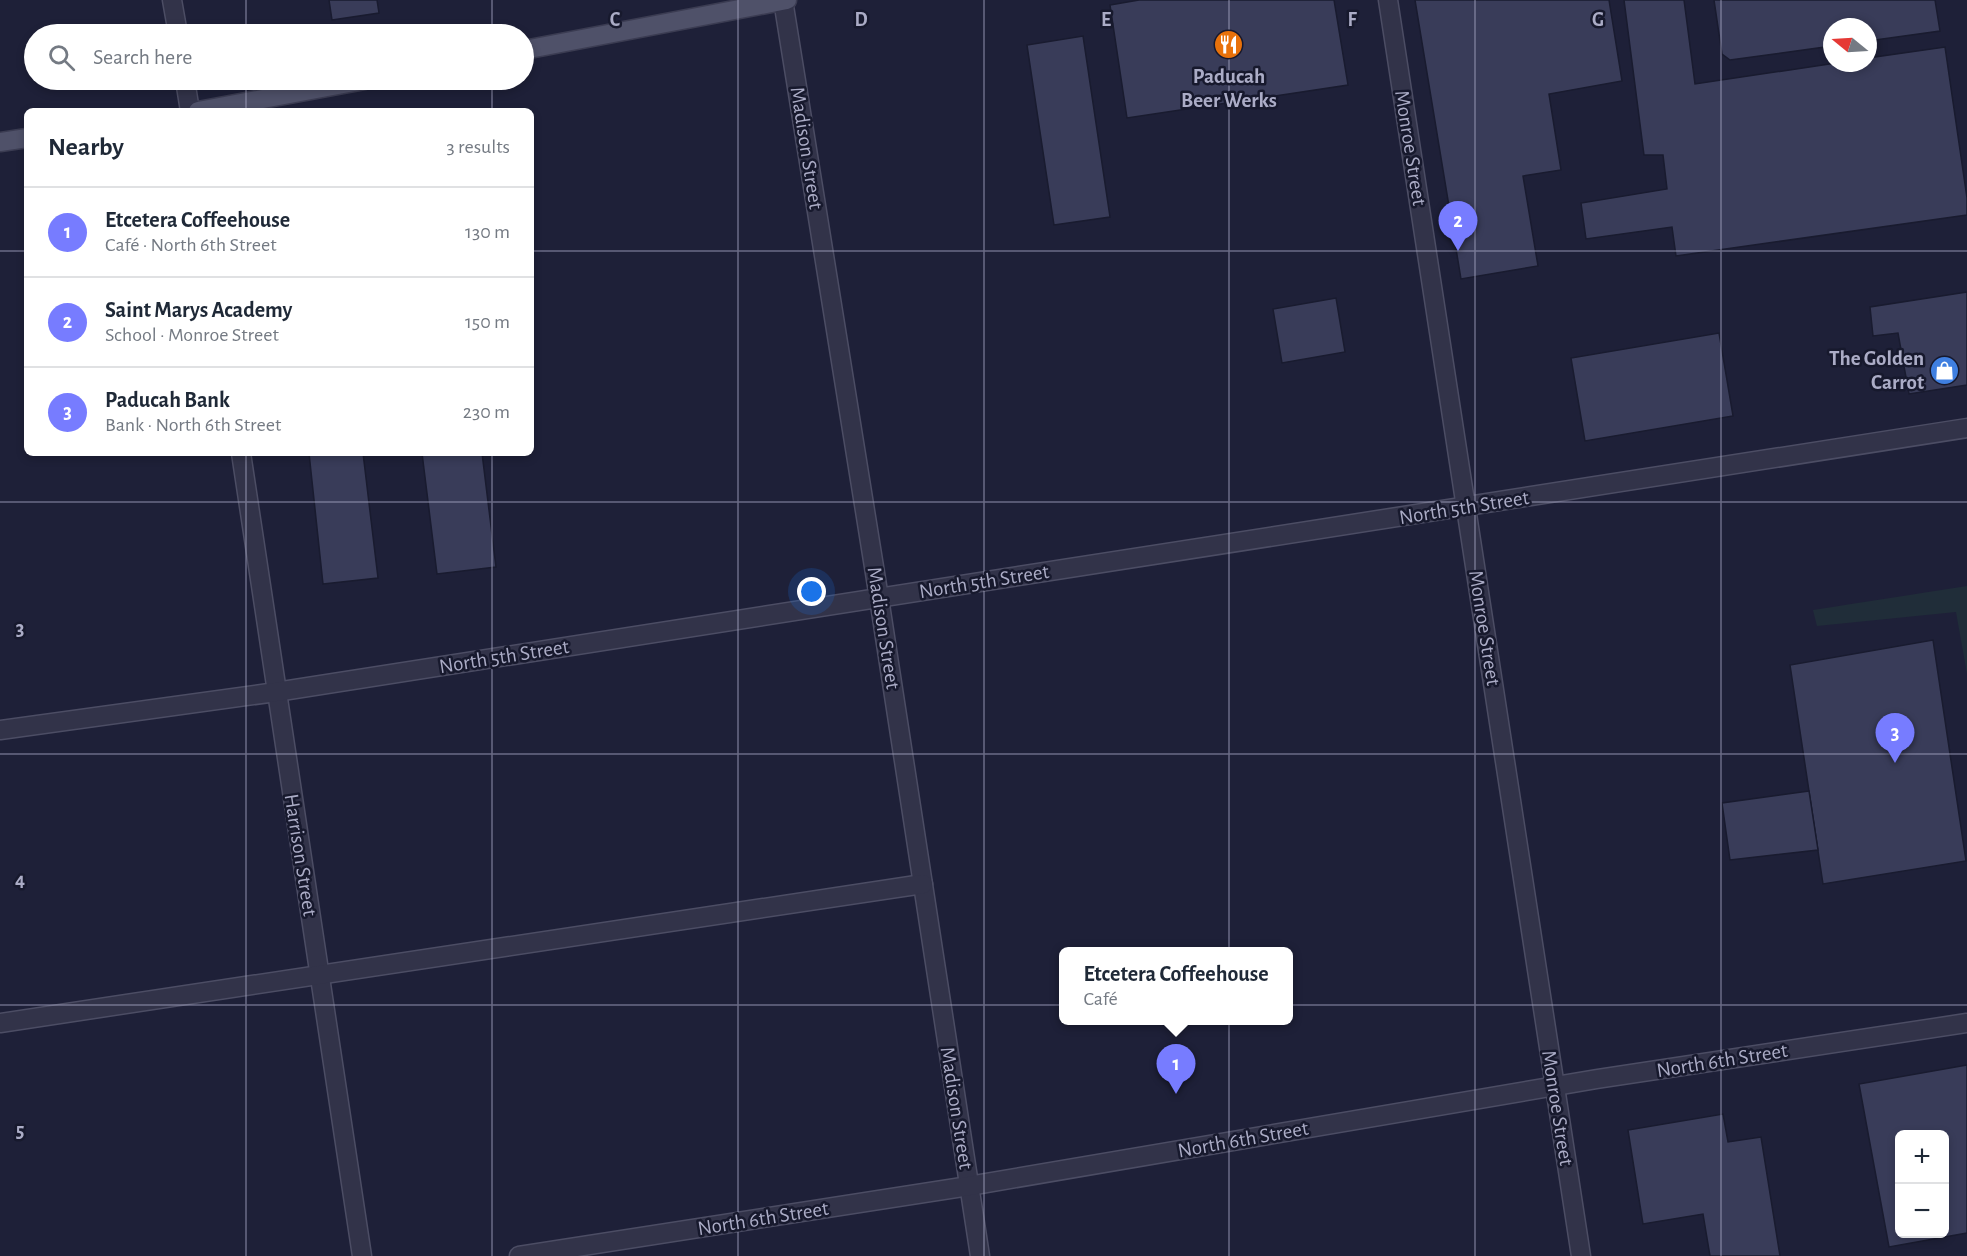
<!DOCTYPE html>
<meta charset="utf-8">
<style>
body{margin:0;font-family:"Alegreya Sans",sans-serif;background:#f6f6f7;color:#1f2937}
.controls{position:absolute;right:18px;bottom:18px;display:grid;overflow:hidden;border-radius:9px;box-shadow:0 3px 9px #0003}
.controls button{width:54px;height:54px;display:grid;place-items:center;padding:0;border:0;border-bottom:2px solid #e0e1e3;background:#fff;color:#1f2937;font:30px sans-serif}
.compass{position:absolute;left:1823px;top:18px;width:54px;height:54px;border-radius:50%;background:#fff;box-shadow:0 3px 9px #0003;rotate:288deg}
.you{position:absolute;left:812px;top:592px;width:21px;height:21px;margin:-15px;border:4px solid #fff;border-radius:50%;background:#1a73e8;box-shadow:0 0 0 9px #1a73e833}
.badge{display:grid;place-items:center;width:39px;height:39px;border-radius:50%;background:#777cff;color:#fff;font-size:20px;font-weight:700}
.pin{position:absolute;translate:-50% -50px;filter:drop-shadow(0 2px 3px #0008)}
.pin::after{content:'';position:absolute;top:32px;width:21px;height:18px;background:inherit;clip-path:polygon(0 0,100% 0,50% 100%)}
.popup{position:absolute;left:1059px;top:947px;width:234px;height:78px;box-sizing:border-box;display:grid;place-content:center;border-radius:9px;background:#fff;filter:drop-shadow(0 2px 4px #0005);font-size:20px;white-space:nowrap;color:#747a83}
.popup b{font-size:22px;color:#1f2937}
.popup::after{content:'';position:absolute;left:50%;top:100%;margin-left:-12px;border:12px solid transparent;border-top-color:#fff}
.list{margin:0;padding:0;list-style:none}
h2{display:flex;justify-content:space-between;align-items:center;height:78px;margin:0;padding:0 24px;font-size:26px}
h2 small{font-size:20px;font-weight:400;color:#747a83}
.list li{display:grid;grid-template-columns:39px 1fr auto;gap:18px;align-items:center;box-sizing:border-box;height:90px;padding:0 24px;border-top:2px solid #e0e1e3}
.list b{display:block;font-size:22px;white-space:nowrap}
.list p{margin:0;font-size:20px;white-space:nowrap;color:#747a83}
.list em{font-size:20px;font-style:normal;color:#747a83}
.icon{flex:none;width:33px;height:33px;fill:none;stroke:currentColor;stroke-width:2;stroke-linecap:round;stroke-linejoin:round}
.map{position:relative;flex:none;width:1967px;height:1256px;overflow:hidden}
.search{position:absolute;background:#fff;box-shadow:0 3px 9px #0003;left:24px;top:24px;width:510px;height:66px;display:flex;align-items:center;gap:15px;box-sizing:border-box;padding:0 21px;border-radius:33px;color:#747a83;font-size:22px}
.panel{position:absolute;background:#fff;box-shadow:0 3px 9px #0003;left:24px;top:108px;width:510px;height:348px;border-radius:9px}
.map>svg:first-child{display:block}
.green{fill:#202d39}
.building{fill:#393c59;stroke:#191b2f;stroke-width:1.5;fill-rule:evenodd}
.lines{fill:none;stroke-linecap:round;stroke-linejoin:round}
.minor-casing{stroke:#4c4d64;stroke-width:21}
.major-casing{stroke:#3b3c52;stroke-width:21}
.minor{stroke:#323349;stroke-width:18}
.major{stroke:#4f5169;stroke-width:18}
.grid{fill:none;stroke:#abacc6;stroke-width:1.5;stroke-opacity:0.55}
.labels{text-anchor:middle;stroke-width:5;stroke-linejoin:round;paint-order:stroke}
.poi-label{font-size:21px;font-weight:bold;fill:#abacc6;stroke:#17192d}
.street-label{font-size:21px;fill:#abacc6;stroke:#17192d}
.grid-label{font-size:20px;text-anchor:middle;font-weight:bold;fill:#abacc6;stroke:#17192d;stroke-width:5;stroke-linejoin:round;paint-order:stroke}
</style>
<div class="map">
<svg width="1967" height="1256" viewBox="0 0 1967 1256">
<rect width="100%" height="100%" fill="#1e2038"/>
<!-- green -->
<path class="green" d="M1967,586V674L1956,612L1817,626L1813,610Z"/>
<!-- building -->
<g class="building">
<path d="M329,0H377L379,13L332,20Z"/>
<path d="M1139,0H1334L1348,85L1127,118L1110,5Z"/>
<path d="M1415,0H1609L1622,81L1549,94L1561,170L1523,176L1538,266L1461,279Z"/>
<path d="M1624,0H1684L1695,84L1836,63H1868V58L1945,47L1967,198V215L1676,256L1672,227L1586,239L1581,203L1667,189L1663,155H1644Z"/>
<path d="M1714,0H1935L1940,31L1868,41V27H1832V46L1730,60L1722,54Z"/>
<path d="M1083,36L1110,217L1054,225L1027,45Z"/>
<path d="M1967,292V385L1909,394L1898,333L1873,336L1870,307Z"/>
<path d="M1336,298L1345,352L1282,363L1273,309Z"/>
<path d="M1719,333L1733,416L1585,441L1571,358Z"/>
<path d="M309,453H363L378,578L323,584Z"/>
<path d="M422,453H482L496,567L437,574Z"/>
<path d="M1933,640L1966,861L1823,884L1790,665Z"/>
<path d="M1809,791L1818,850L1730,860L1722,803Z"/>
<path d="M1967,1065V1233L1889,1247L1859,1084ZM1900,1134H1944V1234H1900Z"/>
<path d="M1723,1114L1728,1142L1761,1137L1780,1256H1710L1703,1214L1643,1224L1628,1130Z"/>
</g>
<g class="lines">
<defs>
<g id="minor">
<path d="M172,0L178,34"/>
<path d="M783,0L879,598L980,1256"/>
<path d="M1388,0L1581,1256"/>
<path d="M185,80L190,111"/>
<path d="M241,453L362,1256"/>
<path d="M0,730L276,692L1967,428"/>
<path d="M0,1023L923,884"/>
<path d="M519,1256L969,1186L1597,1079L1967,1023"/>
</g>
<g id="major">
<path d="M524,50L787,0"/>
<path d="M198,111L365,80"/>
<path d="M0,142L27,138"/>
</g>
</defs>
<!-- minor casing -->
<use href="#minor" class="minor-casing"/>
<!-- major casing -->
<use href="#major" class="major-casing"/>
<!-- minor -->
<use href="#minor" class="minor"/>
<!-- major -->
<use href="#major" class="major"/>
</g>
<!-- grid -->
<path class="grid" d="M246,0V34M492,0V34M738,0V1256M984,0V1256M1229,0V1256M1475,0V1256M1721,0V1256M246,80V111M492,80V111M0,251H27M531,251H1967M246,453V1256M492,453V1256M0,502H1967M0,754H1967M0,1005H1967"/>
<!-- icons -->
<defs>
<symbol id="restaurant-disc" viewBox="-11 -11 22 22"><circle r="9.5" fill="#e8710a" stroke="#17192d"/><path d="M-5-6h1v4h1v-4h1v4h1v-4h1v5L-1.5 .5V6h-2V.5L-5-1ZM5-6V6H3V1.5H1.5Q1.5-4 5-6Z" fill="#fff"/></symbol>
<symbol id="shop-disc" viewBox="-11 -11 22 22"><circle r="9.5" fill="#3f7fe0" stroke="#17192d"/><path d="M-5-2.5h2.3a2.7 3.5 0 0 1 5.4 0H5L5.5 6h-11ZM-1.5-2.5h3a1.5 2.3 0 0 0-3 0Z" fill="#fff"/></symbol>
</defs>
<g fill-rule="evenodd">
<use href="#restaurant-disc" x="1212" y="28" width="33" height="33"/>
<use href="#shop-disc" x="1928" y="354" width="33" height="33"/>
</g>
<g class="labels">
<!-- poi labels -->
<g class="poi-label">
<text x="1229" y="83">Paducah<tspan x="1229" dy="24">Beer Werks</tspan></text>
<text x="1924" y="365" text-anchor="end">The Golden<tspan x="1924" dy="24">Carrot</tspan></text>
</g>
<!-- street labels -->
<g class="street-label">
<text transform="translate(807 148) rotate(81)" y="7">Madison Street</text>
<text transform="translate(1411 148) rotate(81)" y="7">Monroe Street</text>
<text transform="translate(1464 507) rotate(-9)" y="7">North 5th Street</text>
<text transform="translate(984 581) rotate(-9)" y="7">North 5th Street</text>
<text transform="translate(884 628) rotate(81)" y="7">Madison Street</text>
<text transform="translate(1485 628) rotate(81)" y="7">Monroe Street</text>
<text transform="translate(504 656) rotate(-9)" y="7">North 5th Street</text>
<text transform="translate(301 855) rotate(81)" y="7">Harrison Street</text>
<text transform="translate(1722 1060) rotate(-9)" y="7">North 6th Street</text>
<text transform="translate(957 1108) rotate(81)" y="7">Madison Street</text>
<text transform="translate(1558 1108) rotate(81)" y="7">Monroe Street</text>
<text transform="translate(1243 1139) rotate(-10)" y="7">North 6th Street</text>
<text transform="translate(763 1218) rotate(-9)" y="7">North 6th Street</text>
</g>
</g>
<g class="grid-label">
<text x="615" y="26">C</text>
<text x="861" y="26">D</text>
<text x="1106" y="26">E</text>
<text x="1352" y="26">F</text>
<text x="1598" y="26">G</text>
<text x="20" y="635">3</text>
<text x="20" y="886">4</text>
<text x="20" y="1137">5</text>
</g>
</svg>
<div class="controls">
<button>+</button>
<button>−</button>
</div>
<svg class="compass" viewBox="-18 -18 36 36"><path d="M0-13l5 13h-10z" fill="#e53935"/><path d="M0 13l5-13h-10z" fill="#747a83"/></svg>
<div class="you"></div>
<div class="pin badge" style="left:1176px;top:1094px">1</div>
<div class="popup"><b>Etcetera Coffeehouse</b>Café</div>
<div class="pin badge" style="left:1458px;top:251px">2</div>
<div class="pin badge" style="left:1895px;top:763px">3</div>
<div class="search"><svg class="icon" aria-label="search" viewBox="0 0 24 24"><circle cx="10" cy="10" r="6"/><path d="M15 15l6 6"/></svg>Search here</div>
<section class="panel">
<h2>Nearby<small>3 results</small></h2>
<ul class="list">
<li><span class="badge">1</span><div><b>Etcetera Coffeehouse</b><p>Café · North 6th Street</p></div><em>130 m</em></li>
<li><span class="badge">2</span><div><b>Saint Marys Academy</b><p>School · Monroe Street</p></div><em>150 m</em></li>
<li><span class="badge">3</span><div><b>Paducah Bank</b><p>Bank · North 6th Street</p></div><em>230 m</em></li>
</ul>
</section>
</div>
